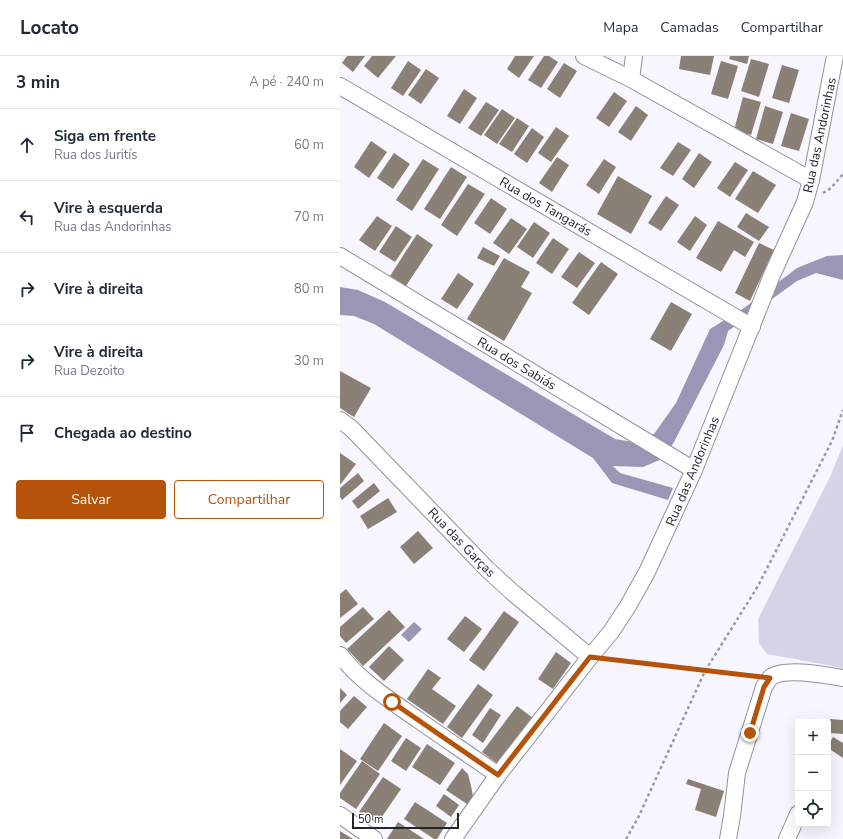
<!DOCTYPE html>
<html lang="pt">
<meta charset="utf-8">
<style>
body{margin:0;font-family:"Nunito Sans",sans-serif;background:#f2f2f3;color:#1f2937}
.controls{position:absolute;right:12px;bottom:12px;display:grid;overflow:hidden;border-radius:4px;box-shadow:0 4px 16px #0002}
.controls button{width:36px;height:36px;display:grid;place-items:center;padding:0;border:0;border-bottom:1px solid #e0e1e3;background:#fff;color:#1f2937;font:20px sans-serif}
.scale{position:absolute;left:12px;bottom:10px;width:107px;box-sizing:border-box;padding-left:4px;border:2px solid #25242a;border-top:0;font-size:11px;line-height:14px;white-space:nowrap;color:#25242a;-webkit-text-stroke:3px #fff;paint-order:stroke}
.stop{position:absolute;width:12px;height:12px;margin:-9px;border:3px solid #b45309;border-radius:50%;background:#fff}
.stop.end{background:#b45309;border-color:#fff;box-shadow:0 1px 4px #0008}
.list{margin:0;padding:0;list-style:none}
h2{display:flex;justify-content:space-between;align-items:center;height:52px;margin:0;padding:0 16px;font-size:17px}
h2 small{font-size:13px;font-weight:400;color:#747a83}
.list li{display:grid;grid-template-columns:26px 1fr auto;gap:12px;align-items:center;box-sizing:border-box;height:72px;padding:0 16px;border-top:1px solid #e0e1e3}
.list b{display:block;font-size:15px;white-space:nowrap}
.list p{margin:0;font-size:13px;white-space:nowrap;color:#747a83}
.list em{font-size:13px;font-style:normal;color:#747a83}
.actions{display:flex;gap:8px;padding:12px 16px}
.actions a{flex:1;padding:9px 0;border:1px solid #b45309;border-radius:4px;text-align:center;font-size:14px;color:#b45309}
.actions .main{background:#b45309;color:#fff}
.icon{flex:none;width:22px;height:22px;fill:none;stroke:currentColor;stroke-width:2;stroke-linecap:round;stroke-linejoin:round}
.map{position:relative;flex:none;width:503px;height:783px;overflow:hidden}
header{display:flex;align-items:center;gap:24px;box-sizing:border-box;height:56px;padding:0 20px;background:#fff;border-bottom:1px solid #e0e1e3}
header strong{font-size:19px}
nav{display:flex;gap:22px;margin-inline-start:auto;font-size:14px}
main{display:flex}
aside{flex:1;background:#fff}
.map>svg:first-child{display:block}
.green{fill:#d6d3e9}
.water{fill:#9a96b6}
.building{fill:#8a8075}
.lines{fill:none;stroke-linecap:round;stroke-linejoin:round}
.minor-casing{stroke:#92919e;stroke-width:18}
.path{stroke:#99989f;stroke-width:2.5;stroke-dasharray:3 3;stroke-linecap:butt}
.minor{stroke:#fff;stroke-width:16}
.route{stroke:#b45309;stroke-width:5}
.labels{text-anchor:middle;stroke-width:3;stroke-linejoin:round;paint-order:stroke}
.street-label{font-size:13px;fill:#25242a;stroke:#fff}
</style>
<header>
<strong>Locato</strong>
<nav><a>Mapa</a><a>Camadas</a><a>Compartilhar</a></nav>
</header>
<main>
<aside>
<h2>3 min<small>A pé · 240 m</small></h2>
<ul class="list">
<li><svg class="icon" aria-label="ahead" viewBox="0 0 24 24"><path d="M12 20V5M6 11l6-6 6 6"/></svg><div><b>Siga em frente</b><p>Rua dos Juritís</p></div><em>60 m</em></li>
<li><svg class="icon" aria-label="left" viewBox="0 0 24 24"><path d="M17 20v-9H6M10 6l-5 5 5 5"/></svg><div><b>Vire à esquerda</b><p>Rua das Andorinhas</p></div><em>70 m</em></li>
<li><svg class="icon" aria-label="right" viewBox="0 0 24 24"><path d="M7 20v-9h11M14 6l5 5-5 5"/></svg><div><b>Vire à direita</b></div><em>80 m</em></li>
<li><svg class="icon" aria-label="right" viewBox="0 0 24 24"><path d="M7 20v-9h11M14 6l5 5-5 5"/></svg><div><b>Vire à direita</b><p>Rua Dezoito</p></div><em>30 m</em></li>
<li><svg class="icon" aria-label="arrive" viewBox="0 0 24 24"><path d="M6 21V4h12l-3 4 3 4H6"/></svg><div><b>Chegada ao destino</b></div></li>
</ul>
<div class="actions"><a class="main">Salvar</a><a>Compartilhar</a></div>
</aside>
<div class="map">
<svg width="503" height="783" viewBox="0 0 503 783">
<rect width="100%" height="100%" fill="#f7f6ff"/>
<!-- green -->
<path class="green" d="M503,389V612L427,598L419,587L418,563L491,419Z"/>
<!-- water -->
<g class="water">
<path d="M503,199V224L476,217L457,225L388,275L384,289L334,386L322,403L303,411L273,410L280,417L333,432L328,444L272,427L253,402L34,268L14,260L0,259V231L18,234L45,246L275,383L293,386L314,378L336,347L370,273L404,252L457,212L487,200Z"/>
<path d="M74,566L82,573L69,586L61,579Z"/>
</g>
<!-- building -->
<g class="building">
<path d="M7,0H25L13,16L2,7Z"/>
<path d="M32,0H56L38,22L24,10Z"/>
<path d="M175,0H194L179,22L167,13Z"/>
<path d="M204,0H209L218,6L201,32L188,24Z"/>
<path d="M341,0H374L370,19L339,13Z"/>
<path d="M390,0H409L407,8L389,3Z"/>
<path d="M411,3L429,8L419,41L401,35Z"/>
<path d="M68,5L81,14L63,40L51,32Z"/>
<path d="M381,5L398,10L388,43L371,38Z"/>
<path d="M224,7L237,15L220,42L207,33Z"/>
<path d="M442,9L459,14L449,47L432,42Z"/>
<path d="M86,13L99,22L81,48L68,39Z"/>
<path d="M124,33L137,42L120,68L107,60Z"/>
<path d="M274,36L287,45L269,71L256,62Z"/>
<path d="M403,41L421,46L411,79L394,74Z"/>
<path d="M146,46L159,54L141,80L128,72Z"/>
<path d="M296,50L308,59L291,85L278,76Z"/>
<path d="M425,50L443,56L433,88L416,83Z"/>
<path d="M162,53L175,62L157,88L144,79Z"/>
<path d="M451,57L469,63L459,95L441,90Z"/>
<path d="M177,62L189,70L172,96L159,88Z"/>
<path d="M216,71L229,80L211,106L198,97Z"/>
<path d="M192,72L204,81L187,107L174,98Z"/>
<path d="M31,85L47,96L29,122L14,111Z"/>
<path d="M338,86L351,94L333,120L320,112Z"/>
<path d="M54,97L70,108L53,133L37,122Z"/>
<path d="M359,97L372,106L354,132L342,123Z"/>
<path d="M217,101L229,109L212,136L199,127Z"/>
<path d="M83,103L99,113L72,155L56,144Z"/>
<path d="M264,103L276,111L259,138L246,129Z"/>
<path d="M395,106L408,114L390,141L377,132Z"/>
<path d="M111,111L127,121L100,163L84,153Z"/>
<path d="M413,115L436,129L418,157L395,143Z"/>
<path d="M278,120L312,140L291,178L257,158Z"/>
<path d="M128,128L145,138L117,180L101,169Z"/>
<path d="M326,140L339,149L321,175L308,167Z"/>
<path d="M151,142L167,153L150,178L134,167Z"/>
<path d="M406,157L429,171L419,185L397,171Z"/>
<path d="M37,160L52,170L35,195L19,184Z"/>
<path d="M355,160L367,169L350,195L337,186Z"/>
<path d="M171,162L187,173L169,198L153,187Z"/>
<path d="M378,165L414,186L405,201L394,194L381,216L356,202Z"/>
<path d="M194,166L210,177L193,202L177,191Z"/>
<path d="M56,170L72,181L55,206L39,196Z"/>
<path d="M77,178L93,189L66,230L50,220Z"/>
<path d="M213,182L229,193L212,218L196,207Z"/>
<path d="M419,187L434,194L410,245L395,237Z"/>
<path d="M143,191L160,200L154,210L137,202Z"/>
<path d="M239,196L255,207L237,232L221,221Z"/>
<path d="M164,202L190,216L181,231L192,237L164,285L127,263Z"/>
<path d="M261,206L278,218L249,259L232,247Z"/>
<path d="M118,217L134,228L117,253L101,243Z"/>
<path d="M331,246L352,258L331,295L310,283Z"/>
<path d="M0,315L31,332L14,361L0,352Z"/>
<path d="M0,397L16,408L0,429Z"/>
<path d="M18,417L24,425L2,444L0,441V432Z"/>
<path d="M34,427L40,435L18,453L12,445Z"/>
<path d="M48,442L57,456L28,473L20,460Z"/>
<path d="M78,475L93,492L74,508L60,491Z"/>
<path d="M6,533L18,548L0,562V538Z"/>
<path d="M23,551L34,563L6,587L0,580V571Z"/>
<path d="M49,554L65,571L23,610L7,593Z"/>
<path d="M164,555L179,566L144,615L129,604Z"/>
<path d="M125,560L142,573L124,596L107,583Z"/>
<path d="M49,590L64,604L44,625L29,611Z"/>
<path d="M216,596L231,607L213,633L198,623Z"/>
<path d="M88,613L101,622L92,633L116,650L103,668L67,643Z"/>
<path d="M138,628L153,639L122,682L107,671Z"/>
<path d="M0,632L7,639L0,647Z"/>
<path d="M14,640L27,651L8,673L0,666V655Z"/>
<path d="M177,650L193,662L158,708L142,696Z"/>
<path d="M150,652L161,659L143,687L132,679Z"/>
<path d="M490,663L503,664V678L489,677Z"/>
<path d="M44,667L62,680L38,715L20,703Z"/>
<path d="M493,681L503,687V702L488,692V689Z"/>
<path d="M66,682L81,692L66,715L51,705Z"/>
<path d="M87,688L115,707L100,729L72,711Z"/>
<path d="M0,693L17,705L0,729Z"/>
<path d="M22,705L40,718L16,753L0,742V737Z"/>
<path d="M122,712L128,718L131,730L133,740L130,750L106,734Z"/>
<path d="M43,721L61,733L37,768L19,756Z"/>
<path d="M348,723L384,735L376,761L355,754L361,733L346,728Z"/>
<path d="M104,738L119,749L111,761L96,750Z"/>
<path d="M75,746L107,767L97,783H94L64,763Z"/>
<path d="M58,766L84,783H47Z"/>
<path d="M0,775L13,783H0Z"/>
</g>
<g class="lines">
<defs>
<g id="minor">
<path d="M244,0L291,23L471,124"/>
<path d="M291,23L294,0"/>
<path d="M0,30L412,271"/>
<path d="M0,200L354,414"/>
<path d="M0,364L11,372L147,513L172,536L250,601"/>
<path d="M0,599C21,626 50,644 77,663C104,682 131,700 158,719"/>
<path d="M0,759L34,783"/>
<path d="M113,783L158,719L250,601L271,576L288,550L307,516L354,414L432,219L465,146L471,124L495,0"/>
<path d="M388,783L392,760L397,717L424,631C426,628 428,624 431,621C446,611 485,619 503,622"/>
<path d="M447,783L458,758"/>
</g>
</defs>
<!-- minor casing -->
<use href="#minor" class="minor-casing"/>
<!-- path -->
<g class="path">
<path d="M483,137L491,132L503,118"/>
<path d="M268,603L414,620"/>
<path d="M286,783L298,762L365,615L418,530L492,385L503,354"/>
</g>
<!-- minor -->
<use href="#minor" class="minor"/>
</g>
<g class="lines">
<!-- route -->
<path class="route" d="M52,646L158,719L250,601L430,622L424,631L410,677"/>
</g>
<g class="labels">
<!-- street labels -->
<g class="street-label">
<text transform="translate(479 79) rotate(-78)" y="5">Rua das Andorinhas</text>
<text transform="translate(206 150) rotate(30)" y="5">Rua dos Tangarás</text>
<text transform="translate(177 307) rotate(31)" y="5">Rua dos Sabiás</text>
<text transform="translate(352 415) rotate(-67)" y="5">Rua das Andorinhas</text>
<text transform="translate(122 486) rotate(46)" y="5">Rua das Garças</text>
</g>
</g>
</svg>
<div class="controls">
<button>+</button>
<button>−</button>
<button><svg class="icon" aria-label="locate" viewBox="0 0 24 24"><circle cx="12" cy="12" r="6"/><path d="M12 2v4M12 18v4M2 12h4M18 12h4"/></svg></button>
</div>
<div class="scale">50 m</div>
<div class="stop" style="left:52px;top:646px"></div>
<div class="stop end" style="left:410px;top:677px"></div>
</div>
</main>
